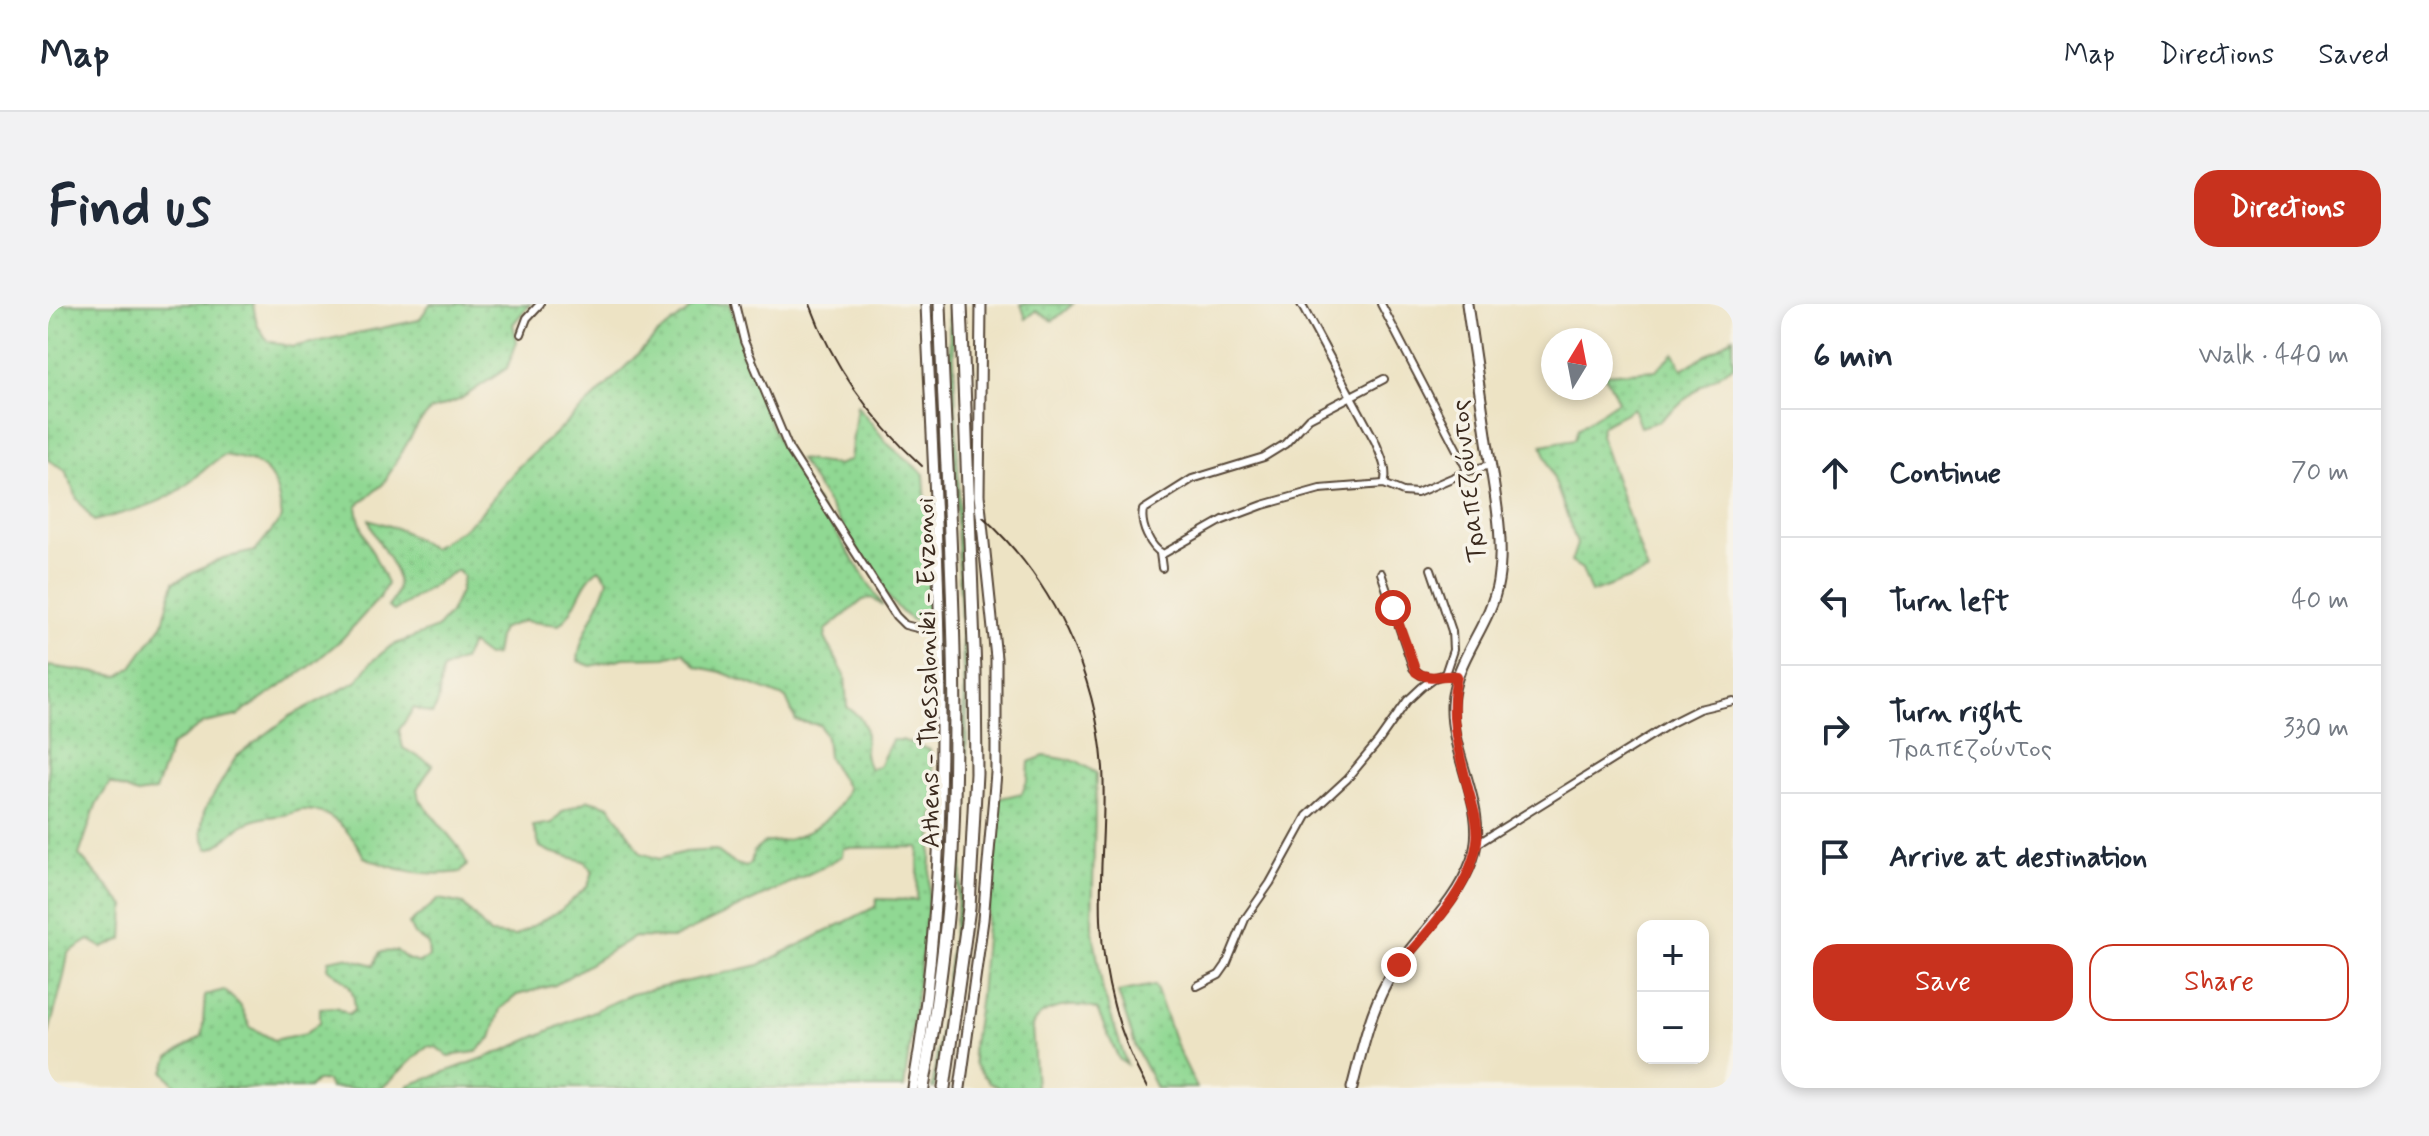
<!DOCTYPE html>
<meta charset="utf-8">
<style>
body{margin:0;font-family:Mynerve,sans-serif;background:#f2f2f3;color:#1f2937}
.controls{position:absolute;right:24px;bottom:24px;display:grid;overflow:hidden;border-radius:16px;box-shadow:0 4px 12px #0003}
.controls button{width:72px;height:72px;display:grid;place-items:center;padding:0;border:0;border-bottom:2px solid #e0e1e3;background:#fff;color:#1f2937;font:40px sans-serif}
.compass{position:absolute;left:1493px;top:24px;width:72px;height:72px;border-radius:50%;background:#fff;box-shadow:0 4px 12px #0003;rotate:10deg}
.stop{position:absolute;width:24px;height:24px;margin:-18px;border:6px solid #c8321e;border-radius:50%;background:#fff}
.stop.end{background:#c8321e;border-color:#fff;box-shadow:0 2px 8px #0008}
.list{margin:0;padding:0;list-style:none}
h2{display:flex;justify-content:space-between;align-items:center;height:104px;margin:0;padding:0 32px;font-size:34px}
h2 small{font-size:26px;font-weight:400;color:#747a83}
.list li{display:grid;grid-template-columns:52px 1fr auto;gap:24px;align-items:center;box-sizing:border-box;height:128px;padding:0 32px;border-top:2px solid #e0e1e3}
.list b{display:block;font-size:30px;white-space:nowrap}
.list p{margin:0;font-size:26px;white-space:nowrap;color:#747a83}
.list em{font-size:26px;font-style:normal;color:#747a83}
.actions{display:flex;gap:16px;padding:24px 32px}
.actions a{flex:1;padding:18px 0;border:2px solid #c8321e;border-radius:24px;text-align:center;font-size:28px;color:#c8321e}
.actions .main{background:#c8321e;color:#fff}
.icon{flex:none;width:44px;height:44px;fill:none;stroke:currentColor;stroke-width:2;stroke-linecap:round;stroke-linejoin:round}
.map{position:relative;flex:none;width:1685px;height:784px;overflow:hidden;border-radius:24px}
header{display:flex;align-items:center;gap:48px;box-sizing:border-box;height:112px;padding:0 40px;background:#fff;border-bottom:2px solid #e0e1e3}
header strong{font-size:38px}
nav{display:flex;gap:44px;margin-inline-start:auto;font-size:28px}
.intro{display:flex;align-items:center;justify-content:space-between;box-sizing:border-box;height:192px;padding:0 48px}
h1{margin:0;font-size:56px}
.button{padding:20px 36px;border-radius:24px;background:#c8321e;color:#fff;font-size:28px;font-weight:700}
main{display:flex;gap:48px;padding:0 48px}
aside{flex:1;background:#fff;border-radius:24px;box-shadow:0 4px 12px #0003}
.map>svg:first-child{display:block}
.grass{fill:url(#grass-dots);stroke:#668158;stroke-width:2}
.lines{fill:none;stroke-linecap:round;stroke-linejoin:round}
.street-casing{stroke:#564637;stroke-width:10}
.secondary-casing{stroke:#564637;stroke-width:13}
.highway-casing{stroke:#564637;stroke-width:15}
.street{stroke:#fff;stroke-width:6}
.secondary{stroke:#fff;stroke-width:9}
.highway{stroke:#fff;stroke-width:11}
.rail{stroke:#3b2a1e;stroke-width:2}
.route{stroke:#c8321e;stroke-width:10}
.labels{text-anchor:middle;stroke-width:7;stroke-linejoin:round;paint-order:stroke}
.street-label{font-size:26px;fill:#3b2a1e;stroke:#f7f3e8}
</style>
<header>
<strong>Map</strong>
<nav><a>Map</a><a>Directions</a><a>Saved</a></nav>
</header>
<div class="intro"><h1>Find us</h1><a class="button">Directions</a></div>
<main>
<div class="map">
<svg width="1685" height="784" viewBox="0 0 1685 784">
<defs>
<pattern id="grass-dots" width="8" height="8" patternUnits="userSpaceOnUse" patternTransform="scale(2)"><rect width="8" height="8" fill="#90d893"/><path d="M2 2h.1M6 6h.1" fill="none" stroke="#7dba7e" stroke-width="1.8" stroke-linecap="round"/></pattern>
</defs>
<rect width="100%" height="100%" fill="#f7f3e8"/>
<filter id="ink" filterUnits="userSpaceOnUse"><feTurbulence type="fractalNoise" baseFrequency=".0125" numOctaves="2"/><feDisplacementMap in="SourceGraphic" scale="16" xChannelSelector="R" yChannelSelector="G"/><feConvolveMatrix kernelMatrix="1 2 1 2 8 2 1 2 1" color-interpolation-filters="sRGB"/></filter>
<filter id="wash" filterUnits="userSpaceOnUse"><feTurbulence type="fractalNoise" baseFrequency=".006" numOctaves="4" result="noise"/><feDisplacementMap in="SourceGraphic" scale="32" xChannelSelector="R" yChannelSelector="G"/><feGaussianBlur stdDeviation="1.8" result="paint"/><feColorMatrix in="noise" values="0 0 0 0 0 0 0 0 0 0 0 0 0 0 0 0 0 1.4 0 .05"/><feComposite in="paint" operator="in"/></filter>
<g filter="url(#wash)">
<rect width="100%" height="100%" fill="#ede3c4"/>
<!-- grass -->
<g class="grass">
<path d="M0,0H205L209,21L220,37L244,43L371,16L382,0H482L465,20L469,38L459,64L411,96L383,106L371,119L335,180L309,202C310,225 330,256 339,280L332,293L294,335L260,364L189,412L156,419L123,442L107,487L89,490L62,479L48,501L31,551L77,602L75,635L55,644L41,636L20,649L16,672L0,732V362L71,372L84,363L115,319L126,278L175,254L207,247L234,214C228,170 221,158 176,151C159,161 147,176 130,187C106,203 74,209 46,217L29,195L17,166L0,156Z"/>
<path d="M649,0H681L723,121L735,146L835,302L824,294L815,296L778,326L777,334L797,372L799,403C834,426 807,440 822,465L831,462L844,436H854L882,446L887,487L880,604L856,784H359L361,781L455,747L584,690L711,661L827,603L829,595L869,596L871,543L795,544L794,552L773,564L626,634L586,633L507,681L469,691L452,705L443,734L428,748L400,752L388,743L379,742L334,784H282L279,777H268L261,784H130L116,768L121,754L154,732L157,691L176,686L192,701L202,723L226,736L258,729L272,718V704L288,703L301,710L307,705C306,681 299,677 280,664L281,656L297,653L326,661L332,648L349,647L359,655L371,659L381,653L380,640L366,630L361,620L391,595L415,600L442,630L467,632L513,606L540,582L545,567L536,557L502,548L492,543L485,522L504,519L515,507L541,496L562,502L593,549L611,555L637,548L668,546L685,559L698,563L703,559L706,547L717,538C750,540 789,516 799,484L780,453L778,433L772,421L748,417L738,394L673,368L649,363L635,348L617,353L576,354L543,362L530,357C532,327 553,304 560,275L551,265C531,278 531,304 511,321L475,317L455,324L450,333L447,351L439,352L423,340L415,356L395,365C389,384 395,394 384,410L366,404L351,426L355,444L385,461L369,485L371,495L413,546L419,561L413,568C378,573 349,567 316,553C305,531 284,504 255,506C249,506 243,510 237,511C221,513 210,513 195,521C182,528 175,542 160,545L153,528L156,507L188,453L242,412L308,378L323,358L343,342L389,324L402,309L412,288L415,272L409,266L346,307L340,303C368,270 327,246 321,215L353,226L384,244L416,224L430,212L471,162L548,92L610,30Z"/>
<path d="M900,0H904L918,369L919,468L912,603L887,784H884L909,603L916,469L915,369Z"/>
<path d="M973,0H1025L1005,17L988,7L978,15Z"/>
<path d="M1685,32V62L1652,83L1611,117L1592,123L1585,104C1575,112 1564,114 1554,122L1552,131L1600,268L1543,289L1534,265L1523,258L1529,240L1494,141L1527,135L1530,124L1570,97L1557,70L1608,66L1626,49L1634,65L1672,43Z"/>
<path d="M809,101L841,141L876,170L885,314C865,327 850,304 838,290L751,155L789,161L802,156Z"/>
<path d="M996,452L1029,457L1048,469L1044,621L1055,687L1079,761L1071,755L1049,706C1031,698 993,701 984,722L988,784H952L942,779L927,761L924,748L932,691L949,495L974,489L980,475L981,458Z"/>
<path d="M1107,681L1128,741L1149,784H1108L1088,744L1070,688Z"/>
</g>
</g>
<g filter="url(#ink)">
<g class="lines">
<defs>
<g id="street">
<path d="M687,0L696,37L741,145L848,312L857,321L893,330"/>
<path d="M1253,0L1327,137C1332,150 1341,166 1336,180"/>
<path d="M1333,0L1420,167"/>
<path d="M473,30L479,14L492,0"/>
<path d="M1336,75L1261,114L1237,140L1216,153L1144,175L1095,206C1092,221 1102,243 1115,250L1175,216L1215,201L1272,185L1336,180L1355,188L1369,189L1420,167L1442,161"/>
<path d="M1112,249L1114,264"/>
<path d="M1383,265L1404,327L1405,346L1397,370"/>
<path d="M1333,269L1365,364L1373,371L1386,374"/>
<path d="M1429,540L1625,418L1651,405L1685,397"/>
<path d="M1149,682L1171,671L1178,661L1197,615L1222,579L1259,512L1299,475L1330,438L1359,397L1374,383L1386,374L1397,370L1409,372"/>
</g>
<g id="secondary">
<path d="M865,784C911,525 889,261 878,0"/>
<path d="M912,784L935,616L948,469V354L931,191L933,0"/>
<path d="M1304,784C1313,750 1321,711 1338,680C1363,636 1406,605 1424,556C1442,505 1402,453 1404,401C1406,355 1443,322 1450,277C1457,234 1446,187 1440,144C1433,96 1426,48 1419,0"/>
</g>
<g id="highway">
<path d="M875,784C890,699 902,612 905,526C912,351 898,175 892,0"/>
<path d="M896,784L921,604L928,469L927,368L913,0"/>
</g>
</defs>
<!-- street casing -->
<use href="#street" class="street-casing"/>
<!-- secondary casing -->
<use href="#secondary" class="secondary-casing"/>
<!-- highway casing -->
<use href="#highway" class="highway-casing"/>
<!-- street -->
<use href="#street" class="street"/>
<!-- secondary -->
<use href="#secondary" class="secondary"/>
<!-- highway -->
<use href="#highway" class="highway"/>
<!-- rail -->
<g class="rail">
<path d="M762,0C785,63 825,117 874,162"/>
<path d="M935,213C1005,277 1048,369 1055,464C1058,515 1051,565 1053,616C1055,674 1071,733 1099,784"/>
</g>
</g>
</g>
<g class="lines" filter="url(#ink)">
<!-- route -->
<path class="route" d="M1345,304L1368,368C1382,377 1394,370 1409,372C1400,413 1411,449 1421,488C1425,503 1431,520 1429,537C1423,585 1381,626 1351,661"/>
</g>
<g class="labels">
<!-- street labels -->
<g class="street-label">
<text transform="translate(1419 177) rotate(-96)" y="9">Τραπεζούντος</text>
<text transform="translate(879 369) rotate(-91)" y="9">Athens - Thessaloniki - Evzonoi</text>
</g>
</g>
</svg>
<div class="controls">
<button>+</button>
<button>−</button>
</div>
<svg class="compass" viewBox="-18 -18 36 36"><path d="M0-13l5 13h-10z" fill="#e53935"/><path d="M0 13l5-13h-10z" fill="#747a83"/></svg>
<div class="stop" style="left:1345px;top:304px"></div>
<div class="stop end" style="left:1351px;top:661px"></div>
</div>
<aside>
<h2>6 min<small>Walk · 440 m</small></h2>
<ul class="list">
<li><svg class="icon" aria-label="ahead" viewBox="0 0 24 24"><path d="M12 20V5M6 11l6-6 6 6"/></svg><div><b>Continue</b></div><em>70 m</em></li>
<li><svg class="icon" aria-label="left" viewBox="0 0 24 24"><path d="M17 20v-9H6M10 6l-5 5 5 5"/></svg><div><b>Turn left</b></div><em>40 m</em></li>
<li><svg class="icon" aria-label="right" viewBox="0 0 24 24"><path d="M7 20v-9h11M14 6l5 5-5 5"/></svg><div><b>Turn right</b><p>Τραπεζούντος</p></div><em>330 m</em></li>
<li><svg class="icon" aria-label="arrive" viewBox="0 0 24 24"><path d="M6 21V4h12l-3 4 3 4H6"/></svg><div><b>Arrive at destination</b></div></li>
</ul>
<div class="actions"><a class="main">Save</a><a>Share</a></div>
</aside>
</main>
